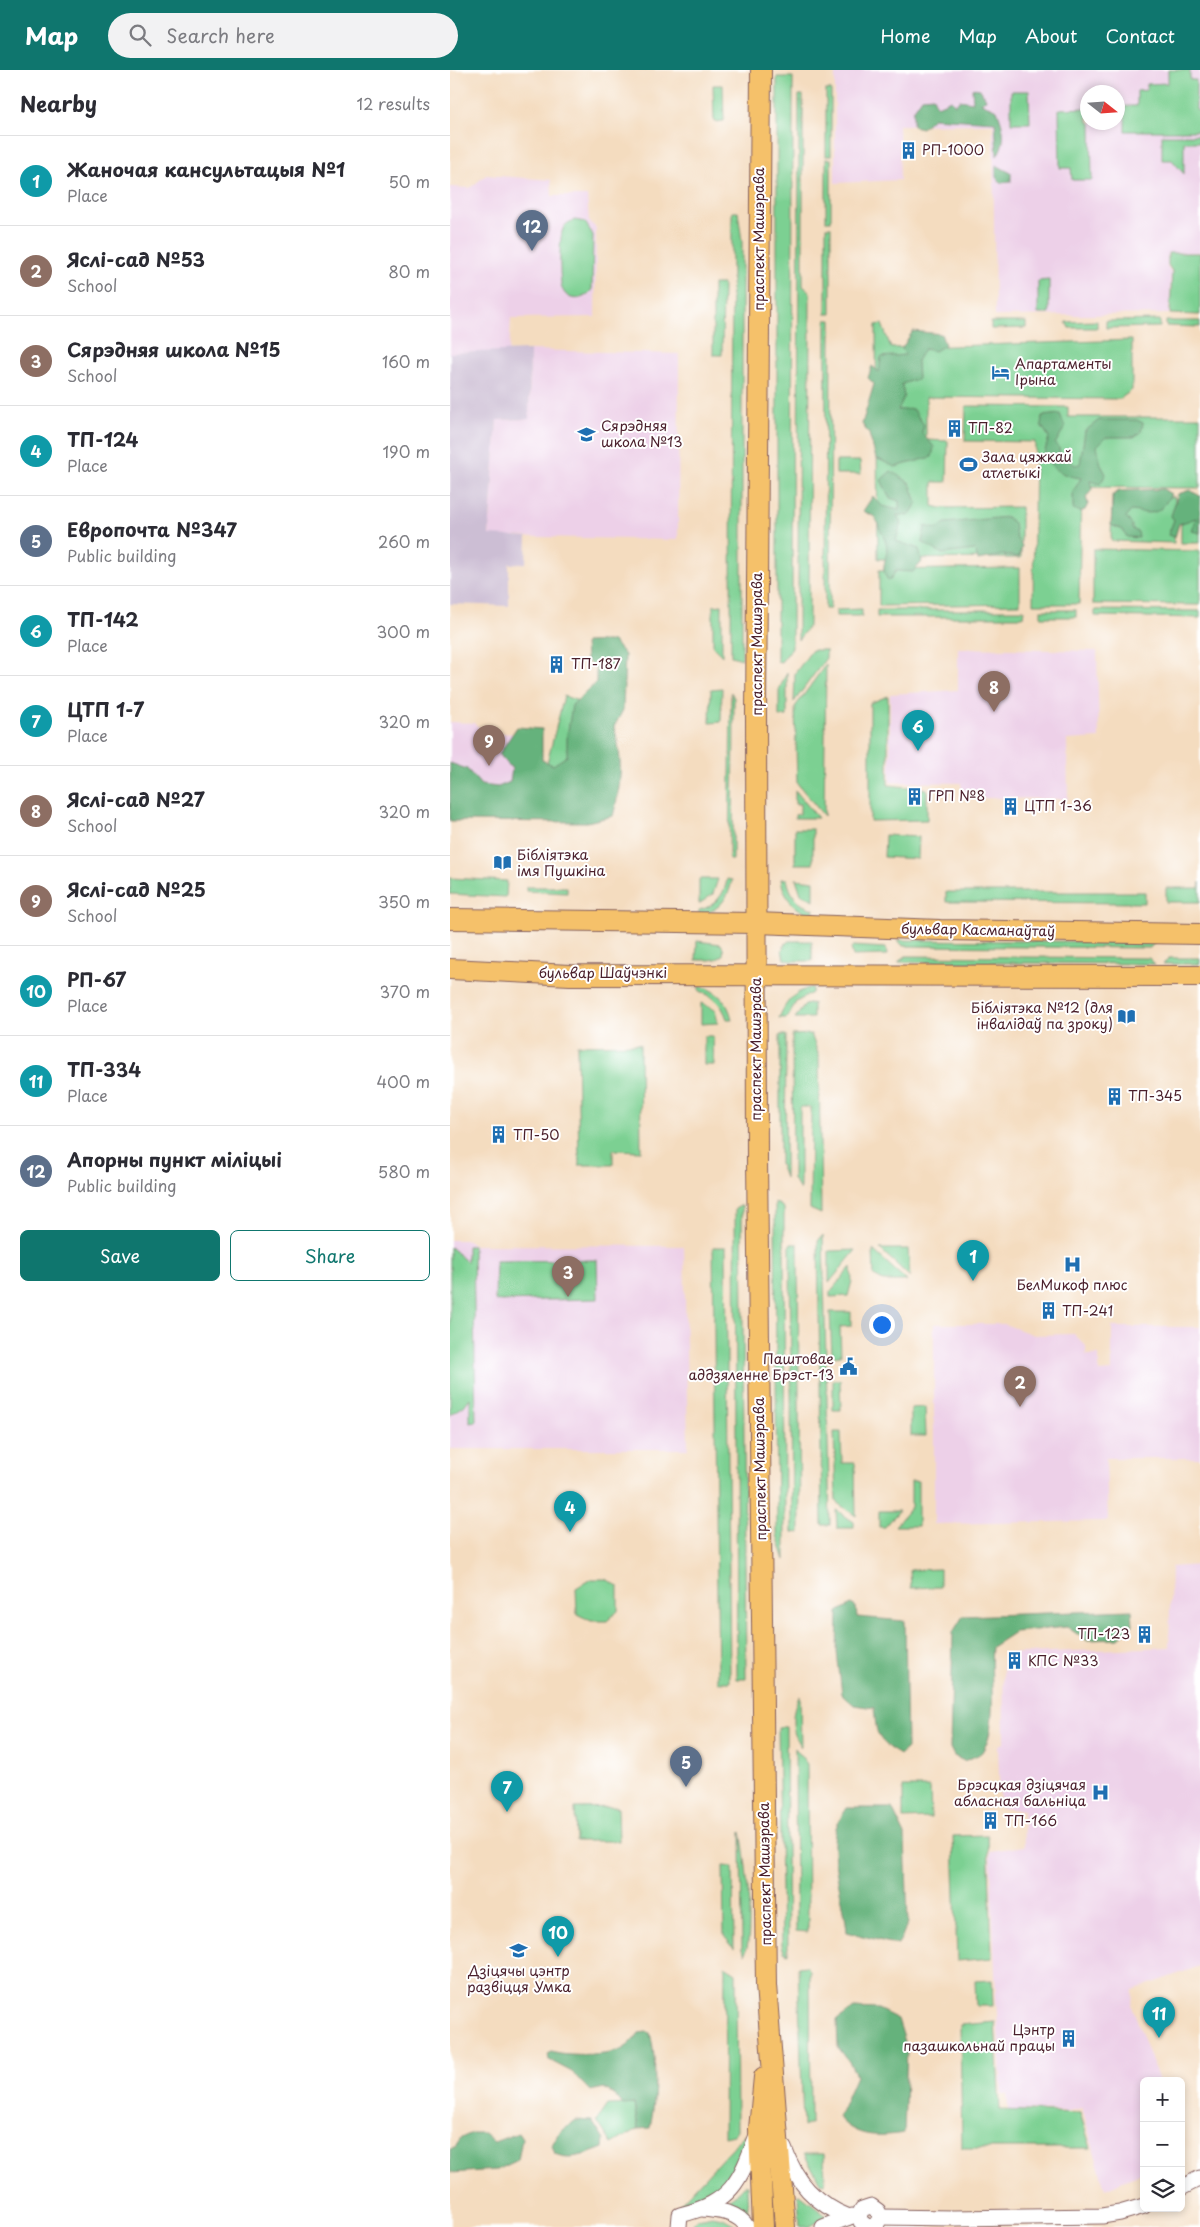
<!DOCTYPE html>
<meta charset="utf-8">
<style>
body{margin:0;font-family:"Playpen Sans",sans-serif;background:#f2f2f3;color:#2b2b33}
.controls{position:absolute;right:15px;bottom:15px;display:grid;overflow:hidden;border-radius:8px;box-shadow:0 2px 8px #0003}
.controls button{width:45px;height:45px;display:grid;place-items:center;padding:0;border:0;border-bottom:1px solid #e1e1e2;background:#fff;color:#2b2b33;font:25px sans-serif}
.compass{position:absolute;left:630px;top:15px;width:45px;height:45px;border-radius:50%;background:#fff;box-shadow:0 2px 8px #0003;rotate:107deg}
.you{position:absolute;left:431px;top:1254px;width:18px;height:18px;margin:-12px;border:4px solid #fff;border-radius:50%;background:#1a73e8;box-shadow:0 0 0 8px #1a73e833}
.badge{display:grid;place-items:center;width:32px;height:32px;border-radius:50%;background:#0f766e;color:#fff;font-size:16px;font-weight:700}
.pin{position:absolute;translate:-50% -41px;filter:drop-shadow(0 1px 2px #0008)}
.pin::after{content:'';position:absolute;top:26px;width:18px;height:15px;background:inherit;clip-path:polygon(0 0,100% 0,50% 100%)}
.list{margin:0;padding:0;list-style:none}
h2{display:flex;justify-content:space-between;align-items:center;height:65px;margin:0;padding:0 20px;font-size:21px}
h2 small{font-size:16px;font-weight:400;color:#7c7c81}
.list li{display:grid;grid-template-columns:32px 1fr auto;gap:15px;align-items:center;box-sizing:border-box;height:90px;padding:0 20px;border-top:1px solid #e1e1e2}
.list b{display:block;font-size:19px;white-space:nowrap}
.list p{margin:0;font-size:16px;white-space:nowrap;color:#7c7c81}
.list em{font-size:16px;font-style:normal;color:#7c7c81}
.actions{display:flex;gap:10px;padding:15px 20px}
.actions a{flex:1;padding:11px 0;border:1px solid #0f766e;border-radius:8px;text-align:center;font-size:18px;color:#0f766e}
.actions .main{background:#0f766e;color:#fff}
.icon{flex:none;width:28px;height:28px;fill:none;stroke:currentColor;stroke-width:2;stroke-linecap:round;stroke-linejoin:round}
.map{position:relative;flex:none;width:750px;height:2157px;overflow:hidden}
header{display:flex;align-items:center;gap:30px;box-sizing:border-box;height:70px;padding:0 25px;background:#0f766e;color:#fff}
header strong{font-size:24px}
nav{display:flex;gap:28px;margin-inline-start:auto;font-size:18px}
.search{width:350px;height:45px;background:#f2f2f3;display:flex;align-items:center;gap:12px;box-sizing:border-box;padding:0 18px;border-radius:28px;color:#7c7c81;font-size:19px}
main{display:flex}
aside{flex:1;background:#fff}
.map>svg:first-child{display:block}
.built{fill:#edd0e8;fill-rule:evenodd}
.industrial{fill:#ccbed4}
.green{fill:#7cd092;stroke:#63785e}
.forest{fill:#65b27c;stroke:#586854}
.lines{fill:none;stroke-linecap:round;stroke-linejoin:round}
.tertiary-casing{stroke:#86615f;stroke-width:17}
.primary-casing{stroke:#86615f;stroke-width:22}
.tertiary{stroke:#fff;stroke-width:15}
.primary{stroke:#f5c16b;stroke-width:20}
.labels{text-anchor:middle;stroke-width:4;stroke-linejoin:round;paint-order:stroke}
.poi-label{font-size:14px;fill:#4a1f2b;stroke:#fff;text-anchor:start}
.street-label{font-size:14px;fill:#4a1f2b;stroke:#fff}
</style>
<header>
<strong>Map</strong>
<div class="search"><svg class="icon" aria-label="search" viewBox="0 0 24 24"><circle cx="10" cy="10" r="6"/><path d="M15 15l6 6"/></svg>Search here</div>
<nav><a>Home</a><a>Map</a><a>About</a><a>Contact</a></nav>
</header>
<main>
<aside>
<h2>Nearby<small>12 results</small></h2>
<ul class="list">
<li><span class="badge" style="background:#0f9aa8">1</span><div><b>Жаночая кансультацыя №1</b><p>Place</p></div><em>50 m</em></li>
<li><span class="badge" style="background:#8d6e63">2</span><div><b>Яслі-сад №53</b><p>School</p></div><em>80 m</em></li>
<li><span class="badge" style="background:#8d6e63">3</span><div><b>Сярэдняя школа №15</b><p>School</p></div><em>160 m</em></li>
<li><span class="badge" style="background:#0f9aa8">4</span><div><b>ТП-124</b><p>Place</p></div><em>190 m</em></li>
<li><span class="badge" style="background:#5c6f8a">5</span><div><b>Европочта №347</b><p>Public building</p></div><em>260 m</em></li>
<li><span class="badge" style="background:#0f9aa8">6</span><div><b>ТП-142</b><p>Place</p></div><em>300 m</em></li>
<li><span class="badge" style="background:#0f9aa8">7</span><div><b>ЦТП 1-7</b><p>Place</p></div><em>320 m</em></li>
<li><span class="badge" style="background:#8d6e63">8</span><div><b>Яслі-сад №27</b><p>School</p></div><em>320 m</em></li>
<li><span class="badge" style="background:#8d6e63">9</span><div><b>Яслі-сад №25</b><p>School</p></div><em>350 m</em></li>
<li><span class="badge" style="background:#0f9aa8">10</span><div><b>РП-67</b><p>Place</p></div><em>370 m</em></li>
<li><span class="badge" style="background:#0f9aa8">11</span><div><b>ТП-334</b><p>Place</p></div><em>400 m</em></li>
<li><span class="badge" style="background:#5c6f8a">12</span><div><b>Апорны пункт міліцыі</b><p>Public building</p></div><em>580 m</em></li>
</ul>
<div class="actions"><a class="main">Save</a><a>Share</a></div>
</aside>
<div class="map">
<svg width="750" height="2157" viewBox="0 0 750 2157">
<rect width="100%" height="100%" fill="#fff"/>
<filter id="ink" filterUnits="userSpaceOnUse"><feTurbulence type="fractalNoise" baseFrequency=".02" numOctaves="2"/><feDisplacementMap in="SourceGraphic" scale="10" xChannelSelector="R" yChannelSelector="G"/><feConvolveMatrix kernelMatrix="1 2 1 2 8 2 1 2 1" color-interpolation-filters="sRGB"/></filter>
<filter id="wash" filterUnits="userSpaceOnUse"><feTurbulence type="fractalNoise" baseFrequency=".0096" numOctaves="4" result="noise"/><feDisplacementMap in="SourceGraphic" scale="20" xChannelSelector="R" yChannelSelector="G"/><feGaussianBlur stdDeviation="1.12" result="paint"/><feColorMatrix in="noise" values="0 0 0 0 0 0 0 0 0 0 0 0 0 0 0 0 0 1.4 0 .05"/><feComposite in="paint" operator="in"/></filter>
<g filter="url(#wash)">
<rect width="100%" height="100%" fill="#f4dcbf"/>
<!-- built -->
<g class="built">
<path d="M385,0H750V182L717,183V196L721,202L719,244L545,246L543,54L449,55L450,110L385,113ZM638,22H668V52H638Z"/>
<path d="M36,105L101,110L102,126H137L139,151L146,158L145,247L61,248L59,282L0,283V117L20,118Z"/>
<path d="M80,280L229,284L228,470L39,466L47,350L79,349Z"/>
<path d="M508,578L647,581L649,668L617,670L618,729L531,728L512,724L511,713L440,712V624L508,620Z"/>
<path d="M0,652L24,653L35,663L77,664V728L0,727Z"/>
<path d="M0,1170H16L25,1175L234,1176L238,1379H0Z"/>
<path d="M484,1254H554L584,1265L624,1264L636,1276V1285H649V1302L662,1301V1257H750V1388H656L658,1451L484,1454Z"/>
<path d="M750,1495V1896L683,1920L682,1936L709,2011H694V2102L655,2119L632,2038L619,2041L558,2040L557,2024H552L546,1927L540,1781L574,1776L573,1740L550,1738L548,1675L554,1673L553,1584L719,1577L721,1497Z"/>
</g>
<!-- industrial -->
<path class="industrial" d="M80,280L79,349L47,350L39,465L77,467L76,493L59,494V536L0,534V283Z"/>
<!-- green -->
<g class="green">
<path d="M718,0H740V10H746V40L750,41V61H675V36H687V21L697,20V14L718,13Z"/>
<path d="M327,7H343L342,578L331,592L327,591Z"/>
<path d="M263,15H273L274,51L264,52Z"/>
<rect x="376" y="20" width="5" height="66"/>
<path d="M561,21H579L580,53H561Z"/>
<path d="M349,25H353V216L360,222L359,556L348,570Z"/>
<path d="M637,38L638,52L641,53L642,110H622L621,98H610L609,39Z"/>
<path d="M712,65H750V72H734V104L722,90H712Z"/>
<rect x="376" y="89" width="5" height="62"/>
<path d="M282,142H288L292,171V589L281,586Z"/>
<path d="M125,150L135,152L143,165L142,219C135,231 117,233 112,218C109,209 109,167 113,159C115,154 119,152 125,150Z"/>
<rect x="376" y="157" width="5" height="87"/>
<path d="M718,183H750V245L720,244L722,201L718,195Z"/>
<path d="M599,210V244H588V211Z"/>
<path d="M263,214H273L272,285H263Z"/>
<path d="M376,250H381L380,539H375Z"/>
<path d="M710,250V257L656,258V251Z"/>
<path d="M647,251V258H619L616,252Z"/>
<path d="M716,251H750V257L716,256Z"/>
<path d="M541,252H576V258L541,259Z"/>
<path d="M432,254L441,278L682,270V320L670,329L476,327V370L498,371L497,412H483V436L491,438L571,437V488L428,489L426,255Z"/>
<path d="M516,336L618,337V347H750V418L631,417L629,534H583L585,372L515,371Z"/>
<path d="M386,391H410L411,404H386Z"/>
<path d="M662,425L725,427L724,473L661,471Z"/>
<rect x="731" y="426" width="19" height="47"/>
<path d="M643,479L750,481V535L643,534Z"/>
<path d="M570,498V534L429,536V500Z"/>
<path d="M272,535V586L263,577V536Z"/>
<path d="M412,539V546H386V540Z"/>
<path d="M427,540H574L573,547H427Z"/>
<rect x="591" y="540" width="35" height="7"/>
<path d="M645,540L750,541V548L645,546Z"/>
<path d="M362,580H376V588L344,632L345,603Z"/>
<path d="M376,594L374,746L347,713L345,637Z"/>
<path d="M337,602V646L329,647V620Z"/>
<path d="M272,618L271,652L260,653L261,619Z"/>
<path d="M281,622L284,628L283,790H279Z"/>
<path d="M114,626L146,637L144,708L93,709Z"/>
<path d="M438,626V715L477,719V750L420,751V633Z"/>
<path d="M345,720L368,748H345V745L350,744V734H345Z"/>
<rect x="345" y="759" width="18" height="35"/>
<path d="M435,765L469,767L468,789L434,787Z"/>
<path d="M0,808L57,811L56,827L0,824Z"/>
<path d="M249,809H268L263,824L249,834Z"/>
<path d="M277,809L282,810C279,828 268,842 249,845V840C264,837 275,825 277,809Z"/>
<path d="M331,809H337C340,824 348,836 364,839L363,845C345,841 334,828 331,809Z"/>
<path d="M346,809L364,811V830L351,824Z"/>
<path d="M750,812V832H716V818H749Z"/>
<path d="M76,817H117V823L76,821Z"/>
<path d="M496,822H695V833L496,832Z"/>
<path d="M448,870L705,872L700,878L453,876Z"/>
<path d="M247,871L271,874C281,892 258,890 246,890Z"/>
<path d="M339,871H362V891H341L334,889L332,880L335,874Z"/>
<path d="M403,876L436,878L437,885L403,886L401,878Z"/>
<path d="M456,886L699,888L705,894L448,892Z"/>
<path d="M719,888H750V894H713Z"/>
<path d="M249,916C267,920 278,931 282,949H277C272,934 263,926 249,921Z"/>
<path d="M362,917V923L346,932L337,948H329C336,931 344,922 362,917Z"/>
<path d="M251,933L265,940L268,953L251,954Z"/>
<path d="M363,933V948H345L355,935Z"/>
<path d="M361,964L369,986L371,1144L360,1139L361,1037H350V1120L343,1109L342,965Z"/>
<path d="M330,965H336L335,1108L330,1094Z"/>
<path d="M254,966H263L264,995H254Z"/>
<path d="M190,974L191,1081L163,1080V1095H129L127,975Z"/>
<path d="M325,1132L334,1138L335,1490L327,1465Z"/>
<path d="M292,1135L296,1609H287L285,1139Z"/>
<path d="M373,1165L380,1455H372L368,1171Z"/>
<path d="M340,1174H348L350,1463L342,1462Z"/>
<path d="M17,1176H23L26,1352L20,1353V1328L14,1336L0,1345V1177L17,1192Z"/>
<path d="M263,1177H276L280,1612H268Z"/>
<path d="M430,1179H458L460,1207Z"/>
<path d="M406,1180L379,1213V1181Z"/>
<path d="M423,1180L457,1211H433L424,1206Z"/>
<path d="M147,1190L148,1229L45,1231L46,1191Z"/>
<path d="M401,1197L402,1211L398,1226L380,1227V1222Z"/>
<path d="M380,1242H401V1256L390,1257L391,1285L382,1286Z"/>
<path d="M383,1310H390L391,1340H383Z"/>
<path d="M475,1337L476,1366H461V1338Z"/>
<path d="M384,1362H391L392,1393H405L406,1446L386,1432Z"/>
<path d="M461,1411H468V1456H445L461,1437Z"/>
<path d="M386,1440L404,1452V1458H387Z"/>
<path d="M429,1441H449L435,1457H429Z"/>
<path d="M490,1499V1517L461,1518L460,1500Z"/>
<path d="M141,1509H156L168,1516V1541L157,1551H141L127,1544L126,1518Z"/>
<path d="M350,1626L351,1677C341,1665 340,1639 350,1626Z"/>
<path d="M328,1657H336L338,1884L334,1882L332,1875Z"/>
<path d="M345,1678L357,1694L358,1862L346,1861Z"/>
<path d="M453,1717H480L481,1748L453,1749Z"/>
<path d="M168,1737L169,1771H126L125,1738Z"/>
<path d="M291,1762C296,1786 304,1864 295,1884L292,1879Z"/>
<path d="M538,1765L542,1888L507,1891L503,1766Z"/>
<path d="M273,1796L283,1797L284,1878L274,1866Z"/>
<path d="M275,1896L286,1903L287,2060L283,2065L274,2067Z"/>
<path d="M356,1896L360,1900L361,2053L353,2057L348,1897Z"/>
<path d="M542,1910L543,1936H526L525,1911Z"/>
<path d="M545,1952L550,2040L630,2043L641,2078H512L510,1955Z"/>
<path d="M184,2034L188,2059L162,2074L147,2051L158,2035Z"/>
<path d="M295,2064C295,2092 276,2125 247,2133C241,2135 234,2135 228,2136Z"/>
<path d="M354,2084H374L375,2113L370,2112Z"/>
<path d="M294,2115H297L298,2149L274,2136V2133L285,2125Z"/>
<path d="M350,2125L378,2146L359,2157H350L348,2126Z"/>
<path d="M261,2146L273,2148L289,2157H239L248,2149Z"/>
</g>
<!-- forest -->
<g class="forest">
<path d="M522,18L530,19L536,29L531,33L547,40C554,58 557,70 547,86L545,52L483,48L472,58L463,56V41L472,28L483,27L487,36L501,30L505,35L509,30L523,32Z"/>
<path d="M546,95L561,103V112L550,113L546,107Z"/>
<path d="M463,261L491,264L495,275L485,281L474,279L467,291L468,309L452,314L454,327L448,340L463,339L474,355L472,363L484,377L482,387L445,397L426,388L419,364L412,354L424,314L418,308L422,296L429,302L431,287L455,285L452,278Z"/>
<path d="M610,344L615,357L605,374L609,378L610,384L625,395L630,394L635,361L649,350H687L693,353L691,362L684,367H656L647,376L651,395L656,404L650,414L640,411L642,420L636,427L638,434L635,440L630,442L623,439V422L631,408C613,406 602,400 594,384L599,367L591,355L592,346Z"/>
<path d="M441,401L460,413L467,433L459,446L447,445L451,453L446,471L469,479L472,492L463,502L446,501L439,511C427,498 440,487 436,473C433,464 428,456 425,447L413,441L423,426L432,436L449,440V431L440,428L431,410Z"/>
<path d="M713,419L721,424C709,446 704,444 681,441L676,447L682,455V459L688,462L689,468L677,467L673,460L661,455L663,425L669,421Z"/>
<path d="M740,420L750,426V463L742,461L746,448L729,454L725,467L718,465L724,450L721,446L728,424Z"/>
<path d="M557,447L564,453L566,467L572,476L569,487L553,485L528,490L525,480L492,484L472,472L475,456L487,459L495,453Z"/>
<path d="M163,571L175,585L173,640L164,657C173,690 172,712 163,746L137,752L0,751V693L17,699L31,715L48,717L60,712L62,699L49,684L67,657L92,659V690L103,695L117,686V667L122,635L146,613V599L136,590L135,572Z"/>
<path d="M401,1534L406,1537L407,1547L455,1551L457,1678L449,1685C426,1667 427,1668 424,1638L404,1635L392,1624L387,1582L388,1542Z"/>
<path d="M682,1540L683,1555L668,1569L636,1570L617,1557L565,1562L542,1577C539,1606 549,1657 532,1682C528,1686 520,1688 514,1691L504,1686L500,1678L503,1562L513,1546Z"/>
<path d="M397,1738H442L455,1765L458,1853L448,1875L397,1862C395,1830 378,1787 386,1758C388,1751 393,1744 397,1738Z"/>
<path d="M404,1938L428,1939L448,1949L457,1978L454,2063C428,2067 406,2068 388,2047L406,2006L400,1993L388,1977L387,1950Z"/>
<path d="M197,1962L200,1963C207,1989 206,2032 200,2058L188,2059L184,2034L173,2035L166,2026L154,2018L140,2021L122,2002L99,1990L98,1984L102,1982C115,1987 155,1986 168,1981C177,1978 184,1970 189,1963Z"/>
<path d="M126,2050L142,2051L154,2070L153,2078C137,2084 121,2091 105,2084L102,2075L108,2064Z"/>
<path d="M22,2063H34L44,2072L68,2063L72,2069L68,2090L47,2100L0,2103V2079L5,2078L11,2068Z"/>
</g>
</g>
<g filter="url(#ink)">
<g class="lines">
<defs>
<g id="tertiary">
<path d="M334,2078C346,2112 365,2134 399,2147"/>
<path d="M731,2118L750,2108"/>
<path d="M253,2139C270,2141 288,2142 297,2157"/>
<path d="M430,2147L504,2148L652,2146L670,2143L694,2136"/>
<path d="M229,2157L230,2145C282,2132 289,2113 307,2065"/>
<path d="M373,2157L402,2146"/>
<path d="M418,2157L411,2152L409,2146L412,2139L421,2136L428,2141L430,2147L427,2154L421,2157"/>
</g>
<g id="primary">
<path d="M311,0L306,643L307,1090L316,1915L335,2157"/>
<path d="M0,849L306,853L490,860L750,864"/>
<path d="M0,899L120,905L750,906"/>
<path d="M313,2157L309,2059L314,2007"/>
</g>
</defs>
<!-- tertiary casing -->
<use href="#tertiary" class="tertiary-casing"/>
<!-- primary casing -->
<use href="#primary" class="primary-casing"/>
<!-- tertiary -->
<use href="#tertiary" class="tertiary"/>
<!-- primary -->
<use href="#primary" class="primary"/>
</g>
</g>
<!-- icons -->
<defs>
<symbol id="building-bare" viewBox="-9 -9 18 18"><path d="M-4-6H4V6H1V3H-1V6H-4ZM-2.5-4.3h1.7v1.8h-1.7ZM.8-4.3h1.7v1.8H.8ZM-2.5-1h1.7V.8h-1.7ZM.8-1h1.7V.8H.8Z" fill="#1f6fb2" stroke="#fff" stroke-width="2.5" paint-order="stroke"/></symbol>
<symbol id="hotel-bare" viewBox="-9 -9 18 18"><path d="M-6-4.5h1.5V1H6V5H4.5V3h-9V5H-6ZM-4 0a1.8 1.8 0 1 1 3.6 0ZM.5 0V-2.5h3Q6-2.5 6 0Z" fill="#1f6fb2" stroke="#fff" stroke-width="2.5" paint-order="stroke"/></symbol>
<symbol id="school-bare" viewBox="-9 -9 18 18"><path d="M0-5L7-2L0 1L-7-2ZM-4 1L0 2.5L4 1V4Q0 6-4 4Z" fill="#1f6fb2" stroke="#fff" stroke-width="2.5" paint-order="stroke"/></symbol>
<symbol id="stadium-bare" viewBox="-9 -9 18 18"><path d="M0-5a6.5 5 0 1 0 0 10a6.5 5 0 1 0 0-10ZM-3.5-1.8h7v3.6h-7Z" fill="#1f6fb2" stroke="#fff" stroke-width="2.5" paint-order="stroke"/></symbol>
<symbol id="library-bare" viewBox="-9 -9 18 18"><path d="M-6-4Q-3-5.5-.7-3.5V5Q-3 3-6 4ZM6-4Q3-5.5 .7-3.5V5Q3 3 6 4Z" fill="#1f6fb2" stroke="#fff" stroke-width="2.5" paint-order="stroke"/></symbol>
<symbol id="hospital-bare" viewBox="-9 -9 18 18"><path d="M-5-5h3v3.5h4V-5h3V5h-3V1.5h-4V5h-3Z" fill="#1f6fb2" stroke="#fff" stroke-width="2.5" paint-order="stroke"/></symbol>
<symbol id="civic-bare" viewBox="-9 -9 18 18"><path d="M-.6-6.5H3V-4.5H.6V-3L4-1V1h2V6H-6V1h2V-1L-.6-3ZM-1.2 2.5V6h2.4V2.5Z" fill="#1f6fb2" stroke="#fff" stroke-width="2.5" paint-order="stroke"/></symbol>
</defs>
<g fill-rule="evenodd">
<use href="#building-bare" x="446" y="68" width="25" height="25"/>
<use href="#hotel-bare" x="538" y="290" width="25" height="25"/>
<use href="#building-bare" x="492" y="346" width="25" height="25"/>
<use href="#school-bare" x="124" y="352" width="25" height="25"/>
<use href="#stadium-bare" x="506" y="382" width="25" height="25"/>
<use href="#building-bare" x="94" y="582" width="25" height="25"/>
<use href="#building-bare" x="452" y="714" width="25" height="25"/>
<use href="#building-bare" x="548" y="724" width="25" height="25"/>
<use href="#library-bare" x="40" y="780" width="25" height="25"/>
<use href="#library-bare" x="664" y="934" width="25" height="25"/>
<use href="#building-bare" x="652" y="1014" width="25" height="25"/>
<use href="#building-bare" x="36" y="1052" width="25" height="25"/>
<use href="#hospital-bare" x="610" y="1182" width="25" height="25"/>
<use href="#building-bare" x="586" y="1228" width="25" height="25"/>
<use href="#civic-bare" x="386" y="1284" width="25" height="25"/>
<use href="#building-bare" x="682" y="1552" width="25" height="25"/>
<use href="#building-bare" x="552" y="1578" width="25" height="25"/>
<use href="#hospital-bare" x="638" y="1710" width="25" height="25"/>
<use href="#building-bare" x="528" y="1738" width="25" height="25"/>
<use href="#school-bare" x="56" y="1868" width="25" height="25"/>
<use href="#building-bare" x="606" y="1956" width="25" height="25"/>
</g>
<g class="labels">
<!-- poi labels -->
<g class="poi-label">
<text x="472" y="85">РП-1000</text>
<text x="565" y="299">Апартаменты<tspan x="565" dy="16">Ірына</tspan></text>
<text x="151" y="361">Сярэдняя<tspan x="151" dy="16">школа №13</tspan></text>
<text x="518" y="363">ТП-82</text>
<text x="532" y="392">Зала цяжкай<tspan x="532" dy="16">атлетыкі</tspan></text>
<text x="121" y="599">ТП-187</text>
<text x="478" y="731">ГРП №8</text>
<text x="574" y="741">ЦТП 1-36</text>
<text x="67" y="790">Бібліятэка<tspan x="67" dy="16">імя Пушкіна</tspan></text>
<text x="663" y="943" text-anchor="end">Бібліятэка №12 (для<tspan x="663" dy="16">інвалідаў па зроку)</tspan></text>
<text x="678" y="1031">ТП-345</text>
<text x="63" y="1070">ТП-50</text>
<text x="622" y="1220" text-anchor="middle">БелМикоф плюс</text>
<text x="612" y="1246">ТП-241</text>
<text x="384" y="1294" text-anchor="end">Паштовае<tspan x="384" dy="16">аддзяленне Брэст-13</tspan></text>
<text x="680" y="1569" text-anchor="end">ТП-123</text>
<text x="578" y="1596">КПС №33</text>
<text x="636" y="1720" text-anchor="end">Брэсцкая дзіцячая<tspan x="636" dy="16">абласная бальніца</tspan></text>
<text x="554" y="1756">ТП-166</text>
<text x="69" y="1906" text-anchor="middle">Дзіцячы цэнтр<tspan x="69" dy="16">развіцця Умка</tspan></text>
<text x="605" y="1965" text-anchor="end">Цэнтр<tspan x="605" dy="16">пазашкольнай працы</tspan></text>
</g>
<!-- street labels -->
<g class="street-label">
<text transform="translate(309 169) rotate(-90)" y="5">праспект Машэрава</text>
<text transform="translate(307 574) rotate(-90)" y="5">праспект Машэрава</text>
<text transform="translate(528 860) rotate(1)" y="5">бульвар Касманаўтаў</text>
<text x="153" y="908">бульвар Шаўчэнкі</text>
<text transform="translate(306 979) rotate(-90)" y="5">праспект Машэрава</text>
<text transform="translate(310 1399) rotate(-91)" y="5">праспект Машэрава</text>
<text transform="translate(315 1804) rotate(-91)" y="5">праспект Машэрава</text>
</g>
</g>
</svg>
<div class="controls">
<button>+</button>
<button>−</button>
<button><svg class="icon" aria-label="layers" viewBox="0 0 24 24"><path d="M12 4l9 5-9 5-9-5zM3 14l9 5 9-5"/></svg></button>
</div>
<svg class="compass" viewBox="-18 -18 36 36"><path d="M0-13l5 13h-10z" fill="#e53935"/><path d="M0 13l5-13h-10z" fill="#7c7c81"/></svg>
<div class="you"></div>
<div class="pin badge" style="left:523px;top:1211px;background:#0f9aa8">1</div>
<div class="pin badge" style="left:570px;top:1337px;background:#8d6e63">2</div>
<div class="pin badge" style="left:118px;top:1227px;background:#8d6e63">3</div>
<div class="pin badge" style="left:120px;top:1462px;background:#0f9aa8">4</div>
<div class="pin badge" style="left:236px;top:1717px;background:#5c6f8a">5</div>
<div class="pin badge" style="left:468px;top:681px;background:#0f9aa8">6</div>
<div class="pin badge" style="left:57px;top:1742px;background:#0f9aa8">7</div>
<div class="pin badge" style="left:544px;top:642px;background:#8d6e63">8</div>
<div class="pin badge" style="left:39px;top:696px;background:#8d6e63">9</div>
<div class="pin badge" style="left:108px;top:1887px;background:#0f9aa8">10</div>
<div class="pin badge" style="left:709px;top:1968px;background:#0f9aa8">11</div>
<div class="pin badge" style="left:82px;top:181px;background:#5c6f8a">12</div>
</div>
</main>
